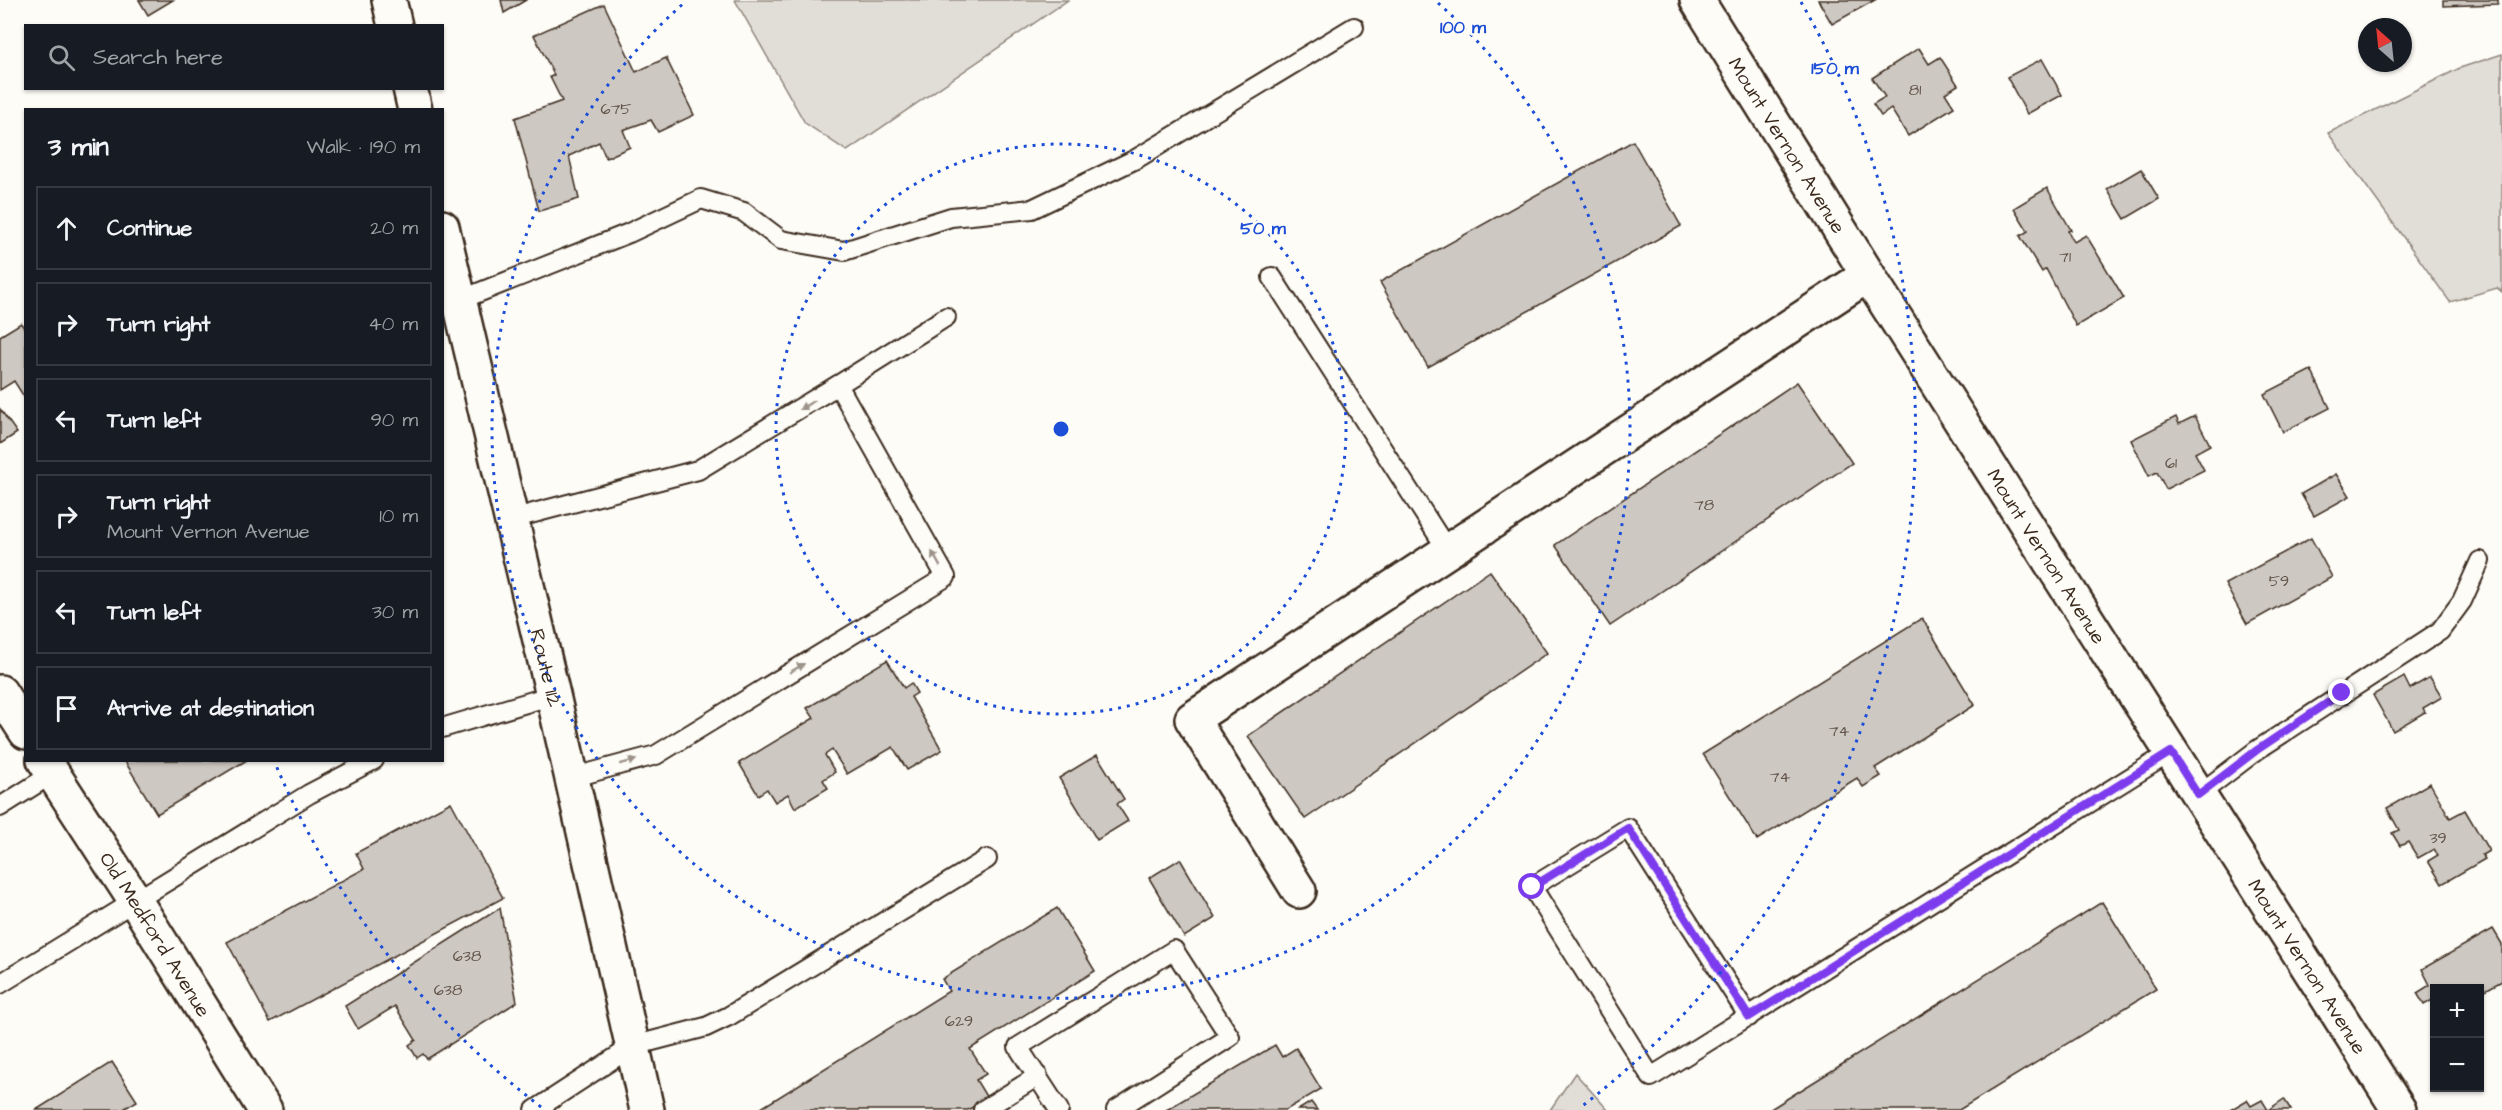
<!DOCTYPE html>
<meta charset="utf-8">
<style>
body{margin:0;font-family:"Architects Daughter",sans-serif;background:#20242c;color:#f1f3f6}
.controls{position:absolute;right:18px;bottom:18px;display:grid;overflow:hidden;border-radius:0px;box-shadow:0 2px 4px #0004}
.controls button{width:54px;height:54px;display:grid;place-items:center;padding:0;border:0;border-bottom:2px solid #363941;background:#171b24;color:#f1f3f6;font:30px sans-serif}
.compass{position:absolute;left:2358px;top:18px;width:54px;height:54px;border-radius:50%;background:#171b24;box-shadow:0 2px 4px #0004;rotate:333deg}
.stop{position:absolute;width:18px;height:18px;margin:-14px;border:4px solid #7c3aed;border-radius:50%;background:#fff}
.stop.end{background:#7c3aed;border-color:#fff;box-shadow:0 2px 6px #0008}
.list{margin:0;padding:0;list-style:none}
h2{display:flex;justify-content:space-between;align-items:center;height:78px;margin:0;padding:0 24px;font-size:26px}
h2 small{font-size:20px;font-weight:400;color:#9ea1a6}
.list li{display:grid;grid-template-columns:39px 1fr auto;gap:18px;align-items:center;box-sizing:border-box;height:84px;margin:0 12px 12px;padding:0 12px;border:2px solid #363941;border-radius:0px}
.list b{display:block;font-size:22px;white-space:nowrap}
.list p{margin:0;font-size:20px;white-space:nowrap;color:#9ea1a6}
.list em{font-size:20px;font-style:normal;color:#9ea1a6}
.icon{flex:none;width:33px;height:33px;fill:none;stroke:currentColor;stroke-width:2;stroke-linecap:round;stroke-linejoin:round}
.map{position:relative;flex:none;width:2502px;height:1110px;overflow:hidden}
.search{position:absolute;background:#171b24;box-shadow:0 2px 4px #0004;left:24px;top:24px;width:420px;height:66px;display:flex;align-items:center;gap:15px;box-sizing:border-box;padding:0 21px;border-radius:0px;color:#9ea1a6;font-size:22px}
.panel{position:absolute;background:#171b24;box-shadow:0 2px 4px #0004;left:24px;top:108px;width:420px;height:654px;border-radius:0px}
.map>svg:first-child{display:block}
.green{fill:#e1ded7;stroke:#8e847a;stroke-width:1.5}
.building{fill:#cdc8c2;stroke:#3b2a1e;stroke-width:1.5}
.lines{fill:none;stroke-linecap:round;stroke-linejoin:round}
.service-casing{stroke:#3b2a1e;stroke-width:22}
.minor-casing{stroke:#3b2a1e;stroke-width:38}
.tertiary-casing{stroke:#3b2a1e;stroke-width:38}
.primary-casing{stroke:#3b2a1e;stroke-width:38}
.service{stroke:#fdfcf7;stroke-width:18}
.minor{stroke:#fdfcf7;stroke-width:33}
.tertiary{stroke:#fdfcf7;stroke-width:33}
.primary{stroke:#fdfcf7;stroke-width:33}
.oneway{fill:#9c938a}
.route{stroke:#7c3aed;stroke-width:8}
.ring{fill:none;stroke:#1d4ed8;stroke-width:3;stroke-dasharray:3 6}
.labels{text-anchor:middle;stroke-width:5;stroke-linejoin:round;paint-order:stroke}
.number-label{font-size:16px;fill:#605247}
.street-label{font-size:20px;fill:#3b2a1e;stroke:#fdfcf7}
.centre{fill:#1d4ed8;stroke:#fdfcf7;stroke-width:3}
.ring-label{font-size:18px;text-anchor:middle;font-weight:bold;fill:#1d4ed8;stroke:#fdfcf7;stroke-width:5;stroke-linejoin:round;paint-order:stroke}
</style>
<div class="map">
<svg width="2502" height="1110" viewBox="0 0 2502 1110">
<rect width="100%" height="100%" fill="#fdfcf7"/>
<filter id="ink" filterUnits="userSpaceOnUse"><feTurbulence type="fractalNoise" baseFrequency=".0167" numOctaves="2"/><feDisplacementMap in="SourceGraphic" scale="12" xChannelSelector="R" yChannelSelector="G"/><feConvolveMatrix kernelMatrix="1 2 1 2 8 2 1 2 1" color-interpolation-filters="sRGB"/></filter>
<g filter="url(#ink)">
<!-- green -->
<g class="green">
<path d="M735,0H1068L847,151L805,123Z"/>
<path d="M2502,54V292L2497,288L2450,302L2328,133L2460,68Z"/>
<path d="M1575,1073L1608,1110H1550Z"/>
</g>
<!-- building -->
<g class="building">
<path d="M139,0H173L148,15Z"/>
<path d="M501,0H526L504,13Z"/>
<path d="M1818,0H1875L1832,24Z"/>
<path d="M2443,0H2498V4L2443,6Z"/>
<path d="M604,4L636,72L666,58L694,115L658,132L651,120L623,130L630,147L606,158L599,142L569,156L579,199L539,211L515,118L562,101L550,77L554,75L534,35Z"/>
<path d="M1919,48L1929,64L1940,57L1958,85L1945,93L1954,107L1908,136L1891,109L1881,116L1873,104L1885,97L1872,78Z"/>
<path d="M2042,59L2062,95L2027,114L2007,77Z"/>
<path d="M1633,141L1681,226L1428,367L1380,282Z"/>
<path d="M2141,169L2159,199L2125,219L2107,189Z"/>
<path d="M2047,188L2071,230L2068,231L2074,242L2086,235L2124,298L2076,326L2046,269L2042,272L2020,236L2028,231L2014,208Z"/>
<path d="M21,323L26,331V400L14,381L0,390V336Z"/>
<path d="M2311,370L2330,408L2283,432L2264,394Z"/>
<path d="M1797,382L1852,463L1610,626L1555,545Z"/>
<path d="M0,409L17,433L0,444Z"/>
<path d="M2195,416L2210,445L2195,453L2204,470L2166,489L2157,472L2149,476L2131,440L2176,417L2179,424Z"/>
<path d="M2336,474L2350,496L2314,516L2301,494Z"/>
<path d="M2311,538L2332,577L2247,624L2225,584Z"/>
<path d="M1490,571L1547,653L1305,819L1248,736Z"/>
<path d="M1922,618L1975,705L1875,768L1881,776L1863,787L1857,778L1757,840L1703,754Z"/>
<path d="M887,660L904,688L911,683L917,693L911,697L942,750L907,770L893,747L847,774L832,750L825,755L835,772L823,780L828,788L795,808L788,794L775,802L767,789L758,795L739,763L814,718L807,708Z"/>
<path d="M2404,677L2410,689L2430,677L2442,697L2423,708L2425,712L2393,731L2373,695Z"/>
<path d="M1097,755L1124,799L1117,804L1128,821L1097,840L1059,778Z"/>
<path d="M124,760H247L157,814Z"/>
<path d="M2430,783L2450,818L2465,810L2489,851L2482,855L2485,859L2442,884L2428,861L2438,855L2434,849L2418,858L2408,842L2400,846L2392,833L2399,830L2387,808Z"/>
<path d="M451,802L503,898L270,1022L227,942L364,869L356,853Z"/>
<path d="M1180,859L1215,918L1184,937L1149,878Z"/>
<path d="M2102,902L2156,989L1959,1110H1769Z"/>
<path d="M500,908L517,1002L427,1059L423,1054L417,1058L409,1045L416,1040L395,1006L358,1029L345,1006Z"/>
<path d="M1057,908L1095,971L970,1049L986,1074L976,1080L987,1098L968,1110H758L949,991L942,979Z"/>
<path d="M2493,929L2502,944V981L2480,993V988H2434V999L2424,1005L2417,993L2430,985L2422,969Z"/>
<path d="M1275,1045L1282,1057L1296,1048L1321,1089L1286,1110H1166Z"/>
<path d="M112,1062L137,1101L122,1110H36Z"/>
<path d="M2284,1099L2291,1110H2230L2247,1100L2251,1106L2262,1100L2268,1110Z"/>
<path d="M1311,1102L1317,1110H1298Z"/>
</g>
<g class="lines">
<defs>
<g id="service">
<path d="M1272,277L1448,551"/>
<path d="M460,300L629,233L701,199L744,212L781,240L844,251L951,217L1032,209L1136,159L1354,27"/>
<path d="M838,385L946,317"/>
<path d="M511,519L698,470L838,385L946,577L656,755L571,778"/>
<path d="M442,728L553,695"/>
<path d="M2198,795L2257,750L2440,631L2462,601L2480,561"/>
<path d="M0,807L52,774"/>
<path d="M0,984L309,794L374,760"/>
<path d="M1749,1017L1628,828L1532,887L1651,1077L2171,752"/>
<path d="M535,1110L633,1046L706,1027L729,1016L987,859"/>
<path d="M983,1110L1038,1076"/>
<path d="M1059,1110L1018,1047L1174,950L1230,1037L1116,1110"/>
</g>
<g id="minor">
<path id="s1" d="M1697,0L1868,275L2399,1110"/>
<path d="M1299,891L1192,719L1868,275"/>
</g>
<g id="tertiary">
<path d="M0,692L26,732"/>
<path id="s2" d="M44,760L136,902L265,1110"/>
</g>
<g id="primary">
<path d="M389,0L395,26"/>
<path d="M410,88L415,110"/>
<path id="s3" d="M442,227L553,695L647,1110"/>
</g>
</defs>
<!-- service casing -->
<use href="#service" class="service-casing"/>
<!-- minor casing -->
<use href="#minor" class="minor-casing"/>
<!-- tertiary casing -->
<use href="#tertiary" class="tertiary-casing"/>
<!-- primary casing -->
<use href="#primary" class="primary-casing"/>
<!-- service -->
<use href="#service" class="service"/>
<!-- minor -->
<use href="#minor" class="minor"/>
<!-- tertiary -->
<use href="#tertiary" class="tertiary"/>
<!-- primary -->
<use href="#primary" class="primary"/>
</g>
<!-- one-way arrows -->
<defs><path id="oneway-solid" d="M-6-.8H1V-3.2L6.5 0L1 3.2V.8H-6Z" transform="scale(1.5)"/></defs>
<g class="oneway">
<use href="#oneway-solid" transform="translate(807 405) rotate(149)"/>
<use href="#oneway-solid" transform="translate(936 559) rotate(-119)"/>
<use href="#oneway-solid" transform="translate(797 668) rotate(-31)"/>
<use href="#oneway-solid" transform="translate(628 762) rotate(-15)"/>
</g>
</g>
<g class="lines" filter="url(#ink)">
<!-- route -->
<path class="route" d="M1532,887L1628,828L1749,1017L2171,752L2198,795L2257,750L2342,693"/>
</g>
<!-- distance rings -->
<g class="ring">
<circle cx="1061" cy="429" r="285"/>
<path d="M1438 3A569 569 0 1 1 684 3"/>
<path d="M541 1107A854 854 0 0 1 275 763M1801 2A854 854 0 0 1 1581 1107"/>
</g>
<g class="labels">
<!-- number labels -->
<g class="number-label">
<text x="1915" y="95">81</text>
<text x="616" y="114">675</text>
<text x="2065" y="262">71</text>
<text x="2171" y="468">61</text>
<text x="1704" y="510">78</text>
<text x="2279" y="586">59</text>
<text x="1839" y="736">74</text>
<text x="1780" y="782">74</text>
<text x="2438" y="843">39</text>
<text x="467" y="961">638</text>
<text x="448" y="995">638</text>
<text x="959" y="1026">629</text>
</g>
<!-- street labels -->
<g class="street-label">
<text dy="7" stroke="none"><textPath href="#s1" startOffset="171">Mount Vernon Avenue</textPath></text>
<text dy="7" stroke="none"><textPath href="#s1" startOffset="657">Mount Vernon Avenue</textPath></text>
<text dy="7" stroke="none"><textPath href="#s3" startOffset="453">Route 112</textPath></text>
<text dy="7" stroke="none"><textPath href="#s2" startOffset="207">Old Medford Avenue</textPath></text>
<text dy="7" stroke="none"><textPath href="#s1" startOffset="1143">Mount Vernon Avenue</textPath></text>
</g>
</g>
<circle cx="1061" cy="429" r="9" class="centre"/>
<g class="ring-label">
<text x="1463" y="33">100 m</text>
<text x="1835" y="74">150 m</text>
<text x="1263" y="234">50 m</text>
</g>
</svg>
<div class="controls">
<button>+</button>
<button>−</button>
</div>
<svg class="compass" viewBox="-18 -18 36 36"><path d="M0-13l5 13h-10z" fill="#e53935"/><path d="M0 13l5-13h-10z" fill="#9ea1a6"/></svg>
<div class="stop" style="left:1532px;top:887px"></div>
<div class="stop end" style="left:2342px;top:693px"></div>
<div class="search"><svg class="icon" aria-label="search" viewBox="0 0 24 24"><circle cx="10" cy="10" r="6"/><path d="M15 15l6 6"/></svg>Search here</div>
<section class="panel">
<h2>3 min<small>Walk · 190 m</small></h2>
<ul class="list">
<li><svg class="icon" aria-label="ahead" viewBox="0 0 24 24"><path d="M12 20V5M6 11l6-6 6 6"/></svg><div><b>Continue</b></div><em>20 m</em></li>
<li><svg class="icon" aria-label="right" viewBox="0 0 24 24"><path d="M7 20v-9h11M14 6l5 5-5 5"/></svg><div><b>Turn right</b></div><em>40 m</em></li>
<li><svg class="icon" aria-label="left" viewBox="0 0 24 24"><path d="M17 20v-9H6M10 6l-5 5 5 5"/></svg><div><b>Turn left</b></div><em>90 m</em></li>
<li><svg class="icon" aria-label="right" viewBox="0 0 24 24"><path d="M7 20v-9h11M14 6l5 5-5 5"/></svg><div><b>Turn right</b><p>Mount Vernon Avenue</p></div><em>10 m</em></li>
<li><svg class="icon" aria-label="left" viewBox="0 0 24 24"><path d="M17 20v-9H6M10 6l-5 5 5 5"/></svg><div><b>Turn left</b></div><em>30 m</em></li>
<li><svg class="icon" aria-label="arrive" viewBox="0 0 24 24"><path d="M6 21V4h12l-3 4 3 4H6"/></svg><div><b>Arrive at destination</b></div></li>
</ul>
</section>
</div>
